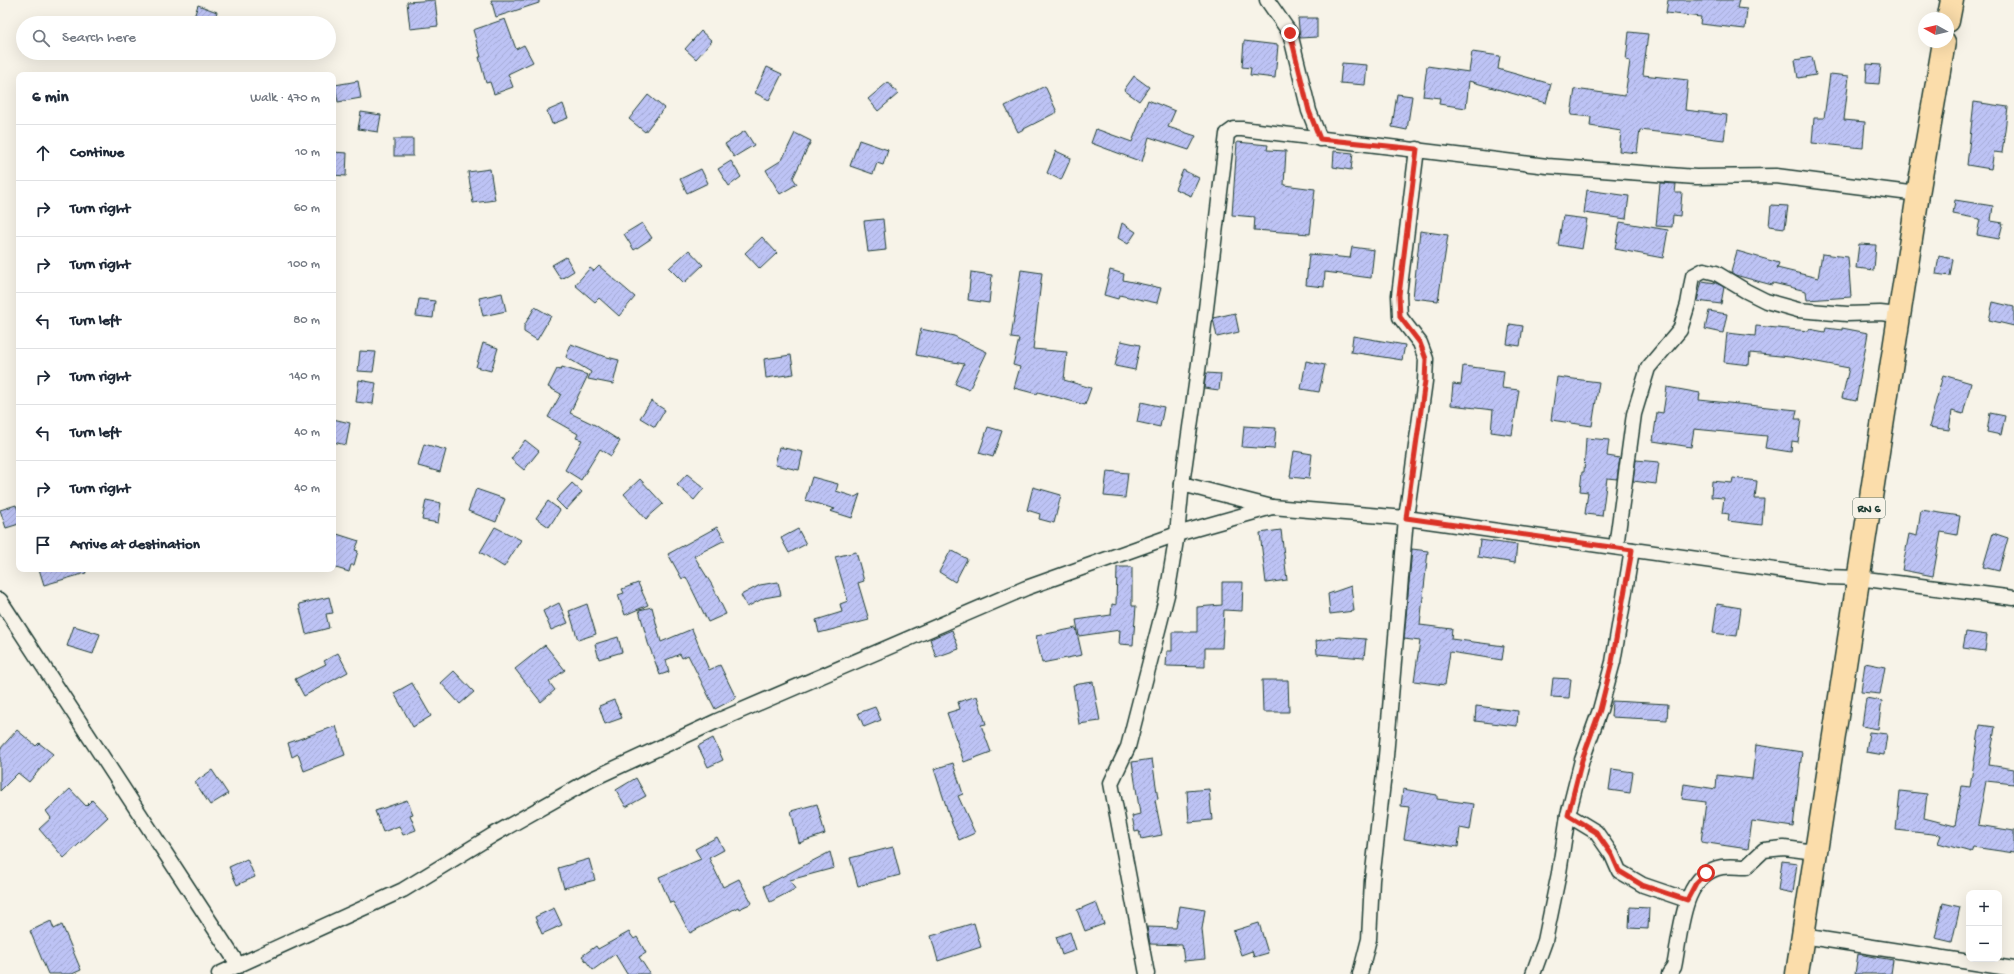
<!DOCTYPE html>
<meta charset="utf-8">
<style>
body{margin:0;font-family:"Gochi Hand",sans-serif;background:#f2f2f3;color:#1f2937}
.controls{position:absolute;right:12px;bottom:12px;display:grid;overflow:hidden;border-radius:8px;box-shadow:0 4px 16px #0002}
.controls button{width:36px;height:36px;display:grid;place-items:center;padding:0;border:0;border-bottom:1px solid #e0e1e3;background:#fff;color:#1f2937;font:20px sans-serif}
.compass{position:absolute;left:1918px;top:12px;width:36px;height:36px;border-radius:50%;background:#fff;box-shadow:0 4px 16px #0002;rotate:278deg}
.stop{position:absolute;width:12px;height:12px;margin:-9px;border:3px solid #d93025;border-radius:50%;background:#fff}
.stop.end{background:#d93025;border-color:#fff;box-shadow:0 1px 4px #0008}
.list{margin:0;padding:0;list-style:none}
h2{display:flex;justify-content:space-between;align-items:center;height:52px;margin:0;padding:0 16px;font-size:17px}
h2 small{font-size:13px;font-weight:400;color:#747a83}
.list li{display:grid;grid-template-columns:26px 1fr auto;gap:12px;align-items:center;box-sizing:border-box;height:56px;padding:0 16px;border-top:1px solid #e0e1e3}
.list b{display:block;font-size:15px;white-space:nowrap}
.list em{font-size:13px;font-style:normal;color:#747a83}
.icon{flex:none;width:22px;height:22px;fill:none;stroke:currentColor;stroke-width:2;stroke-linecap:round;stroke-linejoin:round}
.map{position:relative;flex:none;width:2014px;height:974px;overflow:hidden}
.search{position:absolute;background:#fff;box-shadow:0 4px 16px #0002;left:16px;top:16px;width:320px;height:44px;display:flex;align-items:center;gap:10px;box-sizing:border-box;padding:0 14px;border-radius:22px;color:#747a83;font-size:15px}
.panel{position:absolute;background:#fff;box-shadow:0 4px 16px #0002;left:16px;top:72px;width:320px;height:500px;border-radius:8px}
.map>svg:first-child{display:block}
.building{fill:url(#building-hatch);stroke:#1f3d34}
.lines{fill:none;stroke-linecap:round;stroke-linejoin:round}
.minor-casing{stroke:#1f3d34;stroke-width:17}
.primary-casing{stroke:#1f3d34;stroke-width:25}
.minor{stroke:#f7f3e8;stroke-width:14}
.primary{stroke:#fbddab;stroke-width:22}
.route{stroke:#d93025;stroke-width:5}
.labels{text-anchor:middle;stroke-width:4;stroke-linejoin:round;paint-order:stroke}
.shield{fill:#f7f3e8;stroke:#60746a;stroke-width:1}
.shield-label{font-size:12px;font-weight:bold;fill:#1f3d34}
</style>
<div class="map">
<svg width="2014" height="974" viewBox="0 0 2014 974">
<defs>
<pattern id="building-hatch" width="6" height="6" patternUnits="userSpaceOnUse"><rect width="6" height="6" fill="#bdc3f5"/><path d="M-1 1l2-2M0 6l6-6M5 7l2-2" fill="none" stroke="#a2a8d3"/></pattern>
</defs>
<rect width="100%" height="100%" fill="#f7f3e8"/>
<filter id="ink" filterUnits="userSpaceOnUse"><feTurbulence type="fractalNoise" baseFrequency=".025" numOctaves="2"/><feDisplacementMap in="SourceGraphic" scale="8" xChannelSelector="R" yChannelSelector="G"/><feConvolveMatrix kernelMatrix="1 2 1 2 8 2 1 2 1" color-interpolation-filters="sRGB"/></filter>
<g filter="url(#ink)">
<!-- building -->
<g class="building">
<path d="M435,0L438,26L410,29L407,2Z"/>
<path d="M491,0H539V3L496,17Z"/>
<path d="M1668,0H1739L1737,8L1747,9L1745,29L1700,24L1701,17L1666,13Z"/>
<path d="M198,5L217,12L213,23H192Z"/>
<path d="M1298,18H1317V37L1300,38Z"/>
<path d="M505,19L516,49L524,45L533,62L508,74L513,87L494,94L490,82L486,83L479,57H481L473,30Z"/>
<path d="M701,31L712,41L696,59L685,49Z"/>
<path d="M1629,32L1648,34L1643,75L1688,80L1685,110L1727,115L1724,140L1640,130L1637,153L1619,151L1621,131L1590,126L1591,117L1571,115L1575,89L1625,96L1630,61L1626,60Z"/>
<path d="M1244,41L1278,45L1275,78L1250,75L1251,68L1242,67Z"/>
<path d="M1472,52L1500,56L1498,69L1551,84L1546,103L1469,81L1466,108L1439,104L1440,98L1423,96L1427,66L1469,72Z"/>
<path d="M1812,57L1816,75L1798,78L1795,60Z"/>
<path d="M1342,63L1367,65L1365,85L1340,83Z"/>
<path d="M1867,64L1881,65L1879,84L1866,83Z"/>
<path d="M767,67L782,74L769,100L755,93Z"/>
<path d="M1830,74L1849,76L1844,120L1865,122L1863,148L1812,143L1814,118H1824Z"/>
<path d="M1134,76L1149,87L1139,101L1124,90Z"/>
<path d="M358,81L361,98L338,102L335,85Z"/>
<path d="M888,82L898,94L878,111L868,99Z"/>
<path d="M1045,86L1057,112L1018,132L1005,106Z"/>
<path d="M1397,94L1412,96L1407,130L1392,127Z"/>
<path d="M648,95L664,108L645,132L629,119Z"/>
<path d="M1148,100L1175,111L1168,127L1196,136L1189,150L1149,137L1142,162L1091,143L1096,129L1132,142Z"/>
<path d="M1974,102L2008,107L2002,153L1994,152L1991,169L1967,165Z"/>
<path d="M563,104L568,118L552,124L547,111Z"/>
<path d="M361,112L381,115L378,132L358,129Z"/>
<path d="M745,131L754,145L734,157L725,144Z"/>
<path d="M795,133L811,141L793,178L797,184L780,194L766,170L782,160Z"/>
<rect x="394" y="139" width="19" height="17"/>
<path d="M859,140L888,150L883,165L877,163L873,174L850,166Z"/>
<path d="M1237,142L1268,145L1267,150L1286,151L1284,185L1315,189L1310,234L1254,230L1255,217L1232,215Z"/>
<path d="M1056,151L1071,158L1061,180L1047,173Z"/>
<path d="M1334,151L1353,153L1351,170L1333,167Z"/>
<path d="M333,152L347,153L346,176L333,175Z"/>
<path d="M731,161L741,177L729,186L718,169Z"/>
<path d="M490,169L495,200L473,203L468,172Z"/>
<path d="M701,169L708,183L687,193L680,179Z"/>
<path d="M1183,170L1199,178L1191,196L1175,189Z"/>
<path d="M1660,183L1676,184L1675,193H1682L1680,216L1673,215L1672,227L1656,226Z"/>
<path d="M1587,190L1629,196L1626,219L1584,213Z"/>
<path d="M1955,200L1993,206L1991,221L2003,223L1999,239L1977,235L1980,219L1953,214Z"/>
<path d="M1771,205L1788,206L1785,228L1769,226Z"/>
<path d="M1563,216L1587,219L1582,249L1558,245Z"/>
<path d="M883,219L886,250L868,252L864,221Z"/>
<path d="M1620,222L1668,230L1663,258L1615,249Z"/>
<path d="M642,223L652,238L634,250L624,234Z"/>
<path d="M1122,223L1136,232L1128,244L1118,238Z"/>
<path d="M1420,231L1448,235L1438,301L1413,298Z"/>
<path d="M762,237L777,253L760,269L745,253Z"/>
<path d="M1859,244L1876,245L1874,270L1856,268Z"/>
<path d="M1352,247L1374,250L1371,278L1325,272L1324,287L1306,285L1309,254L1350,258Z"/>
<path d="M689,250L703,265L684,283L669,268Z"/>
<path d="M1737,251L1779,263L1777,268L1818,278L1822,254L1848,257L1851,297L1807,300L1806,291L1773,283L1772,285L1735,275L1731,272Z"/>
<path d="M1939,256L1953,259L1950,276L1936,274Z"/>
<path d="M566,257L574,271L561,279L552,265Z"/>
<path d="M599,266L635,297L619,316L599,298L595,302L575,285L590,268L594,271Z"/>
<path d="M1021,270L1042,273L1033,349L1067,352L1064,380L1091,388L1085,405L1038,392L1037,394L1014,388L1020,367L1013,365L1019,339L1011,338Z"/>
<path d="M1110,270L1124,274L1123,280L1161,288L1157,303L1119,295L1118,299L1104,295Z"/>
<path d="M971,272L992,275L989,303L968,300Z"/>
<path d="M1702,281L1716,283L1724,287L1721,304L1697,301Z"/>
<path d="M502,293L506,311L483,316L479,298Z"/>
<path d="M419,299L435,301L433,318L416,316Z"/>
<path d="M1993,302L2014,307V326L1989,320Z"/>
<path d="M535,307L551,316L537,340L524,332V326Z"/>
<path d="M1709,311L1727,314L1723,333L1705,329Z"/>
<path d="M1235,313L1239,332L1217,337L1213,318Z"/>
<path d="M1510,324L1523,326L1520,346L1507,344Z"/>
<path d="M1756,326L1809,331V329L1825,332L1826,328L1842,330V328L1868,333L1856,401L1842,398L1849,368L1790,357L1750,353L1749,365L1724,362L1727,333L1755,336Z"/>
<path d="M921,329L954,336L987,352L969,390L955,384L964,364L916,355Z"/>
<path d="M1353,336L1405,345L1402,360L1351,352Z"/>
<path d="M1121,341L1140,345L1135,370L1115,366Z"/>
<path d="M483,343L498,348L491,371L476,367Z"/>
<path d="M571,344L603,356L619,360L613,384L588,379L591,372L566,357Z"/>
<path d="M360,351L376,352L373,372L358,371Z"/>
<path d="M791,355L794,374L766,378L764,359Z"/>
<path d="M1306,361L1325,365L1319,392L1301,389Z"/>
<path d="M1463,366L1504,371L1502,388L1519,390L1512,435L1491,432L1493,410L1451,405L1453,384L1461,385Z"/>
<path d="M562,367L588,375L570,413L595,425L620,441L611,456L600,449L581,480L565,470L582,440L576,438L578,434L548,417L561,394L548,387L557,369L561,370Z"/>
<path d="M1206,373L1221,374L1219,390L1204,388Z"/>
<path d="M1943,375L1971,383L1963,414L1952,411L1949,430L1929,427Z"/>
<path d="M1557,377L1599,382L1592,426L1551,420Z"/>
<path d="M359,380L376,383L373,404L356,402Z"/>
<path d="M1667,387L1700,393L1699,400L1797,410L1795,419H1801L1798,442L1792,441L1791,452L1765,448L1767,436L1694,429L1691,447L1653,441L1657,412L1663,413Z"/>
<path d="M651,401L665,410L655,427L640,418Z"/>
<path d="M1141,402L1164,407L1160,427L1137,422Z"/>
<path d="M1990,413L2005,416L2001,435L1987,432Z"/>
<path d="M333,419L350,423L346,445L333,442Z"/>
<path d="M1244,426L1276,428L1274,449L1242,447Z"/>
<path d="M988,427L1002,431L993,457L979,453Z"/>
<path d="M1586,438L1609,440L1607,456L1620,458L1617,479L1607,478L1602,516L1585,514L1588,492L1580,491L1582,472H1584Z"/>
<path d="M525,440L539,451L524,470L511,459Z"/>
<path d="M424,444L446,450L440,472L418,466Z"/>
<path d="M779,447L803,452L799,470L775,465Z"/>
<path d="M1294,451L1312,454L1309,479L1290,477Z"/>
<path d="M1636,460L1659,462L1656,484L1633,481Z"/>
<path d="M1107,471L1128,473L1125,498L1104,496Z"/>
<path d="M687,474L704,488L694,500L677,485Z"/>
<path d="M812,477L838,484L836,491L855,497L860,494L852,518L830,511L835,509L805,500Z"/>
<path d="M1733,478L1757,481L1755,499H1764L1762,525L1728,521L1729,514L1722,513L1724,498L1711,497L1712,481L1732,483Z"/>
<path d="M640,479L663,504L646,519L624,494Z"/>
<path d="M572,483L582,492L566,510L556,500Z"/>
<path d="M1033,487L1061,495L1054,523L1039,519L1040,514L1027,510Z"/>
<path d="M476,489L505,499L496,522L468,511Z"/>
<path d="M426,500L441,503L438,523L422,520Z"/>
<path d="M548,501L560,510L549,527L536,518Z"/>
<path d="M16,505L19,513V524L6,528L0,510Z"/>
<path d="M1921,510L1960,516L1957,535L1941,532L1933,576L1902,570L1909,534L1917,536Z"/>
<path d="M495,527L521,540L504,567L480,552Z"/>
<path d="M717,527L725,540L694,556L712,585L726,614L708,622L686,577L682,579L668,554Z"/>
<path d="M798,529L806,544L789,553L781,538Z"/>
<path d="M1281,530L1287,580L1266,583L1260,533Z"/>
<path d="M1993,533L2008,538L1999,571L1983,567Z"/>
<path d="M337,534L359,541L355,550L358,551L354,565H351L349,572L333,567V547Z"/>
<path d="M1480,540L1517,545L1515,563L1478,557Z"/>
<path d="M1412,549L1428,551L1420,625L1452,629L1451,639L1504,646L1502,660L1450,652L1445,685L1414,681L1420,641L1404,639Z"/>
<path d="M951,550L967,559L955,582L939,572Z"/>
<path d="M856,552L864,581L858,583L869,620L819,633L816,620L842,612L840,604L848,601L835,557Z"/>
<path d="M1117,567H1132V606H1136L1133,645L1119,644L1120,630L1079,636L1076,620L1111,615L1112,604L1116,605Z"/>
<path d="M39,569H85L86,573L44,585Z"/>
<path d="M778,582L781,595L764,598L747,607L741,595L760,585Z"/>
<path d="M1222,582H1243L1242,611L1224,610L1222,648H1205V667L1166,666L1167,651H1172V632H1197V607L1222,605Z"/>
<path d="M638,583L648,605L625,615L618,595L624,593L622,589Z"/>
<path d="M1351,586L1354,611L1330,614L1328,594Z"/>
<path d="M329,597L333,613L326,614L329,628L306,634L299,604Z"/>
<path d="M559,603L568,623L551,630L543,611Z"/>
<path d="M587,604L596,634L578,640L569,611Z"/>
<path d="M1717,604L1741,608L1737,636L1713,633Z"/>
<path d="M652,607L661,642L692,629L709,670L720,665L736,698L715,709L688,655L682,658L680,654L666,660L669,672L660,675L648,643L639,610Z"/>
<path d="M74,626L100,634L93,654L67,646Z"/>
<path d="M1076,628L1082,655L1042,663L1036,636Z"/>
<path d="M952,630L959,649L936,657L930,639Z"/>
<path d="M1966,632L1987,635L1985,651L1963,648Z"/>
<path d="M618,637L622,652L599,659L595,644Z"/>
<path d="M1339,637L1366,639L1364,658L1317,654L1316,641Z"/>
<path d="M545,645L565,670L549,682L555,690L541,702L515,669Z"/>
<path d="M338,653L348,672L304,696L295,679L326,664L324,661Z"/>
<path d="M1865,663L1885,667L1880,694L1861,692Z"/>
<path d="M454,671L474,692L460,704L441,683Z"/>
<path d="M1553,678L1571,679L1569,698L1551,697Z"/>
<path d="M1262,680H1288L1289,712H1263Z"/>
<path d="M1093,682L1100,721L1079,724L1073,685Z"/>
<path d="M412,683L431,716L413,727L394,693Z"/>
<path d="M977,696L986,724L981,725L991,752L964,762L947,713L960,709L958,702Z"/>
<path d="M1866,698L1882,701L1878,729L1862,726Z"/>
<path d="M614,700L622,718L605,724L599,706Z"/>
<path d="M1612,701L1668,704L1667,720L1611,717Z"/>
<path d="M1476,706L1518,711L1517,726L1475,721Z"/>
<path d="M875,707L881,720L864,727L858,713Z"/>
<path d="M1980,725L1995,727L1989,765L2014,769V784L1986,781L1978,825L2014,831V853L1973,847L1971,852L1938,843L1941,835L1896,830L1900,791L1927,794L1924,818L1955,826L1962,786L1970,787Z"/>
<path d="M336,726L345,755L304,771L298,754L292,757L288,743Z"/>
<path d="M17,730L36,746L39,743L53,754L29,782L18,773L0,791V749Z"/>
<path d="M1869,732L1887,734L1884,755L1866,752Z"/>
<path d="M713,738L723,760L708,767L698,746Z"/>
<path d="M1756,745L1802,752L1793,827L1752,821L1748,849L1701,842L1706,802L1682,799L1684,784L1716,789L1717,775L1752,779Z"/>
<path d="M1152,759L1158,799L1155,800L1162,835L1141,839L1139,831L1135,832L1132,816L1140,814L1132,762Z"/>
<path d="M953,763L963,794L958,796L975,833L959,840L952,824L934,769Z"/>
<path d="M1612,769L1633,772L1630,793L1609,790Z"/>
<path d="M212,770L228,794L210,805L195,782Z"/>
<path d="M636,778L646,796L626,807L616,790Z"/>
<path d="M70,789L86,806L92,800L108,817L64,858L39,829L51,818L46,811Z"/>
<path d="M1209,789L1212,820L1189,822L1187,791Z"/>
<path d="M1403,789L1437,795V799L1474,804L1470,830L1460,828L1458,847L1404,839L1409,807L1401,806Z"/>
<path d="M407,800L413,814L410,815L416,830L403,835L399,826L383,832L375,811Z"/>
<path d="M817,804L825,834L799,843L791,811Z"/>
<path d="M717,837L724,850L709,858L723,887L739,879L752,903L739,909L738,907L690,933L673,902L670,903L659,877L701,859L695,849Z"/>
<path d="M893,847L900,875L858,886L850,858Z"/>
<path d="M830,852L834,868L790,880L795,889L770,902L764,886Z"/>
<path d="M247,859L255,877L237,885L229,867Z"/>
<path d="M589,859L595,880L564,888L558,868Z"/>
<path d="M1782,861L1797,863L1793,893L1778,890Z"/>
<path d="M1096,902L1104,924L1085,931L1077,910Z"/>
<path d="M1943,903L1960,907L1952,942L1935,938Z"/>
<path d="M1180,906L1205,910L1202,929L1205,959L1184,961L1182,945L1150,944L1147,927L1176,928Z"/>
<path d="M1630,907L1649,908L1648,929L1629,928Z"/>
<path d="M554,908L562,925L542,934L535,917Z"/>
<path d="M51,921L54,929L62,925L81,970L72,974H48L30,931Z"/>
<path d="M974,923L981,947L938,961L931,936Z"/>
<path d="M1259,923L1268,953L1254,957L1252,951L1241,955L1233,931Z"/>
<path d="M629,932L634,939L637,937L646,953L639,957L650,974H627L615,954L593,970L582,956L596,946L598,949Z"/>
<path d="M1070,932L1076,950L1062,955L1056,937Z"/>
<path d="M1858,954L1893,960L1891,974H1855Z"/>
</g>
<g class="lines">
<defs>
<g id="minor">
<path d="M1267,0L1290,33L1309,111L1320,139"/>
<path d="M1182,484L1272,507L1406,518L1826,577L1858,578L2014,598"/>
<path d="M1616,547L1634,414L1648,368L1680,330L1688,304L1693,276L1704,270L1716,273L1746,291L1766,301L1798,310L1847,314L1880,313L1899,315"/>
<path d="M0,600L239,966"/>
<path d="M1568,815L1596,832L1612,855L1619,871L1643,885L1687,900"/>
<path d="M1802,936L2014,969"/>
<path d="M219,974L403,890L493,835L592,779L717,721L1026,588L1177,534L1272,507"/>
<path d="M1147,974L1111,783L1128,747L1167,595L1177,534L1182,484L1202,342L1227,134L1234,129H1242L1547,166L1696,177L1776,176L1918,194"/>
<path d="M1360,974L1369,939L1372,880L1386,756L1406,518L1425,381L1426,359L1420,343L1400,317L1399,295L1417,149"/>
<path d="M1533,974L1545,941L1559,873L1568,815L1582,760L1600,710L1613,662L1632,550"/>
<path d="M1669,974L1674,967C1681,935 1681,874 1722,867C1729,866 1738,867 1746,867L1764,850L1784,848L1815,852"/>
</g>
<g id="primary">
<path d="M1948,21L1952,0"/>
<path d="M1797,974L1918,194L1944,42"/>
</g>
</defs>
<!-- minor casing -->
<use href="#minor" class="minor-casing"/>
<!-- primary casing -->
<use href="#primary" class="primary-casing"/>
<!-- minor -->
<use href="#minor" class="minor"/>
<!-- primary -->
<use href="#primary" class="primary"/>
</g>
</g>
<g class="lines" filter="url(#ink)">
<!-- route -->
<path class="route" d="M1290,33L1309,111L1320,139L1417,149L1399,295L1400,317L1420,343L1426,359L1425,381L1406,518L1632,550L1612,662L1600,710L1582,760L1568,815L1596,832L1612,855L1619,871L1642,885L1687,900L1696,883L1706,873"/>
</g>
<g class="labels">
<!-- shield labels -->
<rect class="shield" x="1853" y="498" width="32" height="20" rx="3"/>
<g class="shield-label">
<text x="1869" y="512">RN 6</text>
</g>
</g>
</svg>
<div class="controls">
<button>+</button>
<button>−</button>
</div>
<svg class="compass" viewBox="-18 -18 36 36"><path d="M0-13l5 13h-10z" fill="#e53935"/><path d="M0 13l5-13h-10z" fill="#747a83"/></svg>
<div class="stop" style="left:1706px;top:873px"></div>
<div class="stop end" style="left:1290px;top:33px"></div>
<div class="search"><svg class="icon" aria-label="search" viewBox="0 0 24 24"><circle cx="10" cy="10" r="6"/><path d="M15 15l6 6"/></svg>Search here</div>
<section class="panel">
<h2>6 min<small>Walk · 470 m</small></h2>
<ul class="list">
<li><svg class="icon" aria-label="ahead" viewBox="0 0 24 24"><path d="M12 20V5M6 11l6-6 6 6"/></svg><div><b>Continue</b></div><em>10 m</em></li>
<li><svg class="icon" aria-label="right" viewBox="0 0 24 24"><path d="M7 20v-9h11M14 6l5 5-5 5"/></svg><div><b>Turn right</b></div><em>60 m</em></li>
<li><svg class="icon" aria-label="right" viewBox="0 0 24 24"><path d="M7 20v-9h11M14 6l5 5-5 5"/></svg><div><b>Turn right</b></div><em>100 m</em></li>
<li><svg class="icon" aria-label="left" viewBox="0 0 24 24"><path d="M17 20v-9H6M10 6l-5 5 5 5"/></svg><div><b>Turn left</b></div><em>80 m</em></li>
<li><svg class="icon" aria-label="right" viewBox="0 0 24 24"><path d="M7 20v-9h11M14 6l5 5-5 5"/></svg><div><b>Turn right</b></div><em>140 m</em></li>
<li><svg class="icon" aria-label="left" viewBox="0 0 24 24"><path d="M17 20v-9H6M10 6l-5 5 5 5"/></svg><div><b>Turn left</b></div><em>40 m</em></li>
<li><svg class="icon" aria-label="right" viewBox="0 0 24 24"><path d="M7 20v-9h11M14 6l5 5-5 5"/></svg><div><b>Turn right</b></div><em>40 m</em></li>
<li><svg class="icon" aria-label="arrive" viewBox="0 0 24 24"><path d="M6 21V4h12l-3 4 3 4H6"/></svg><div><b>Arrive at destination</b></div></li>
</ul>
</section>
</div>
